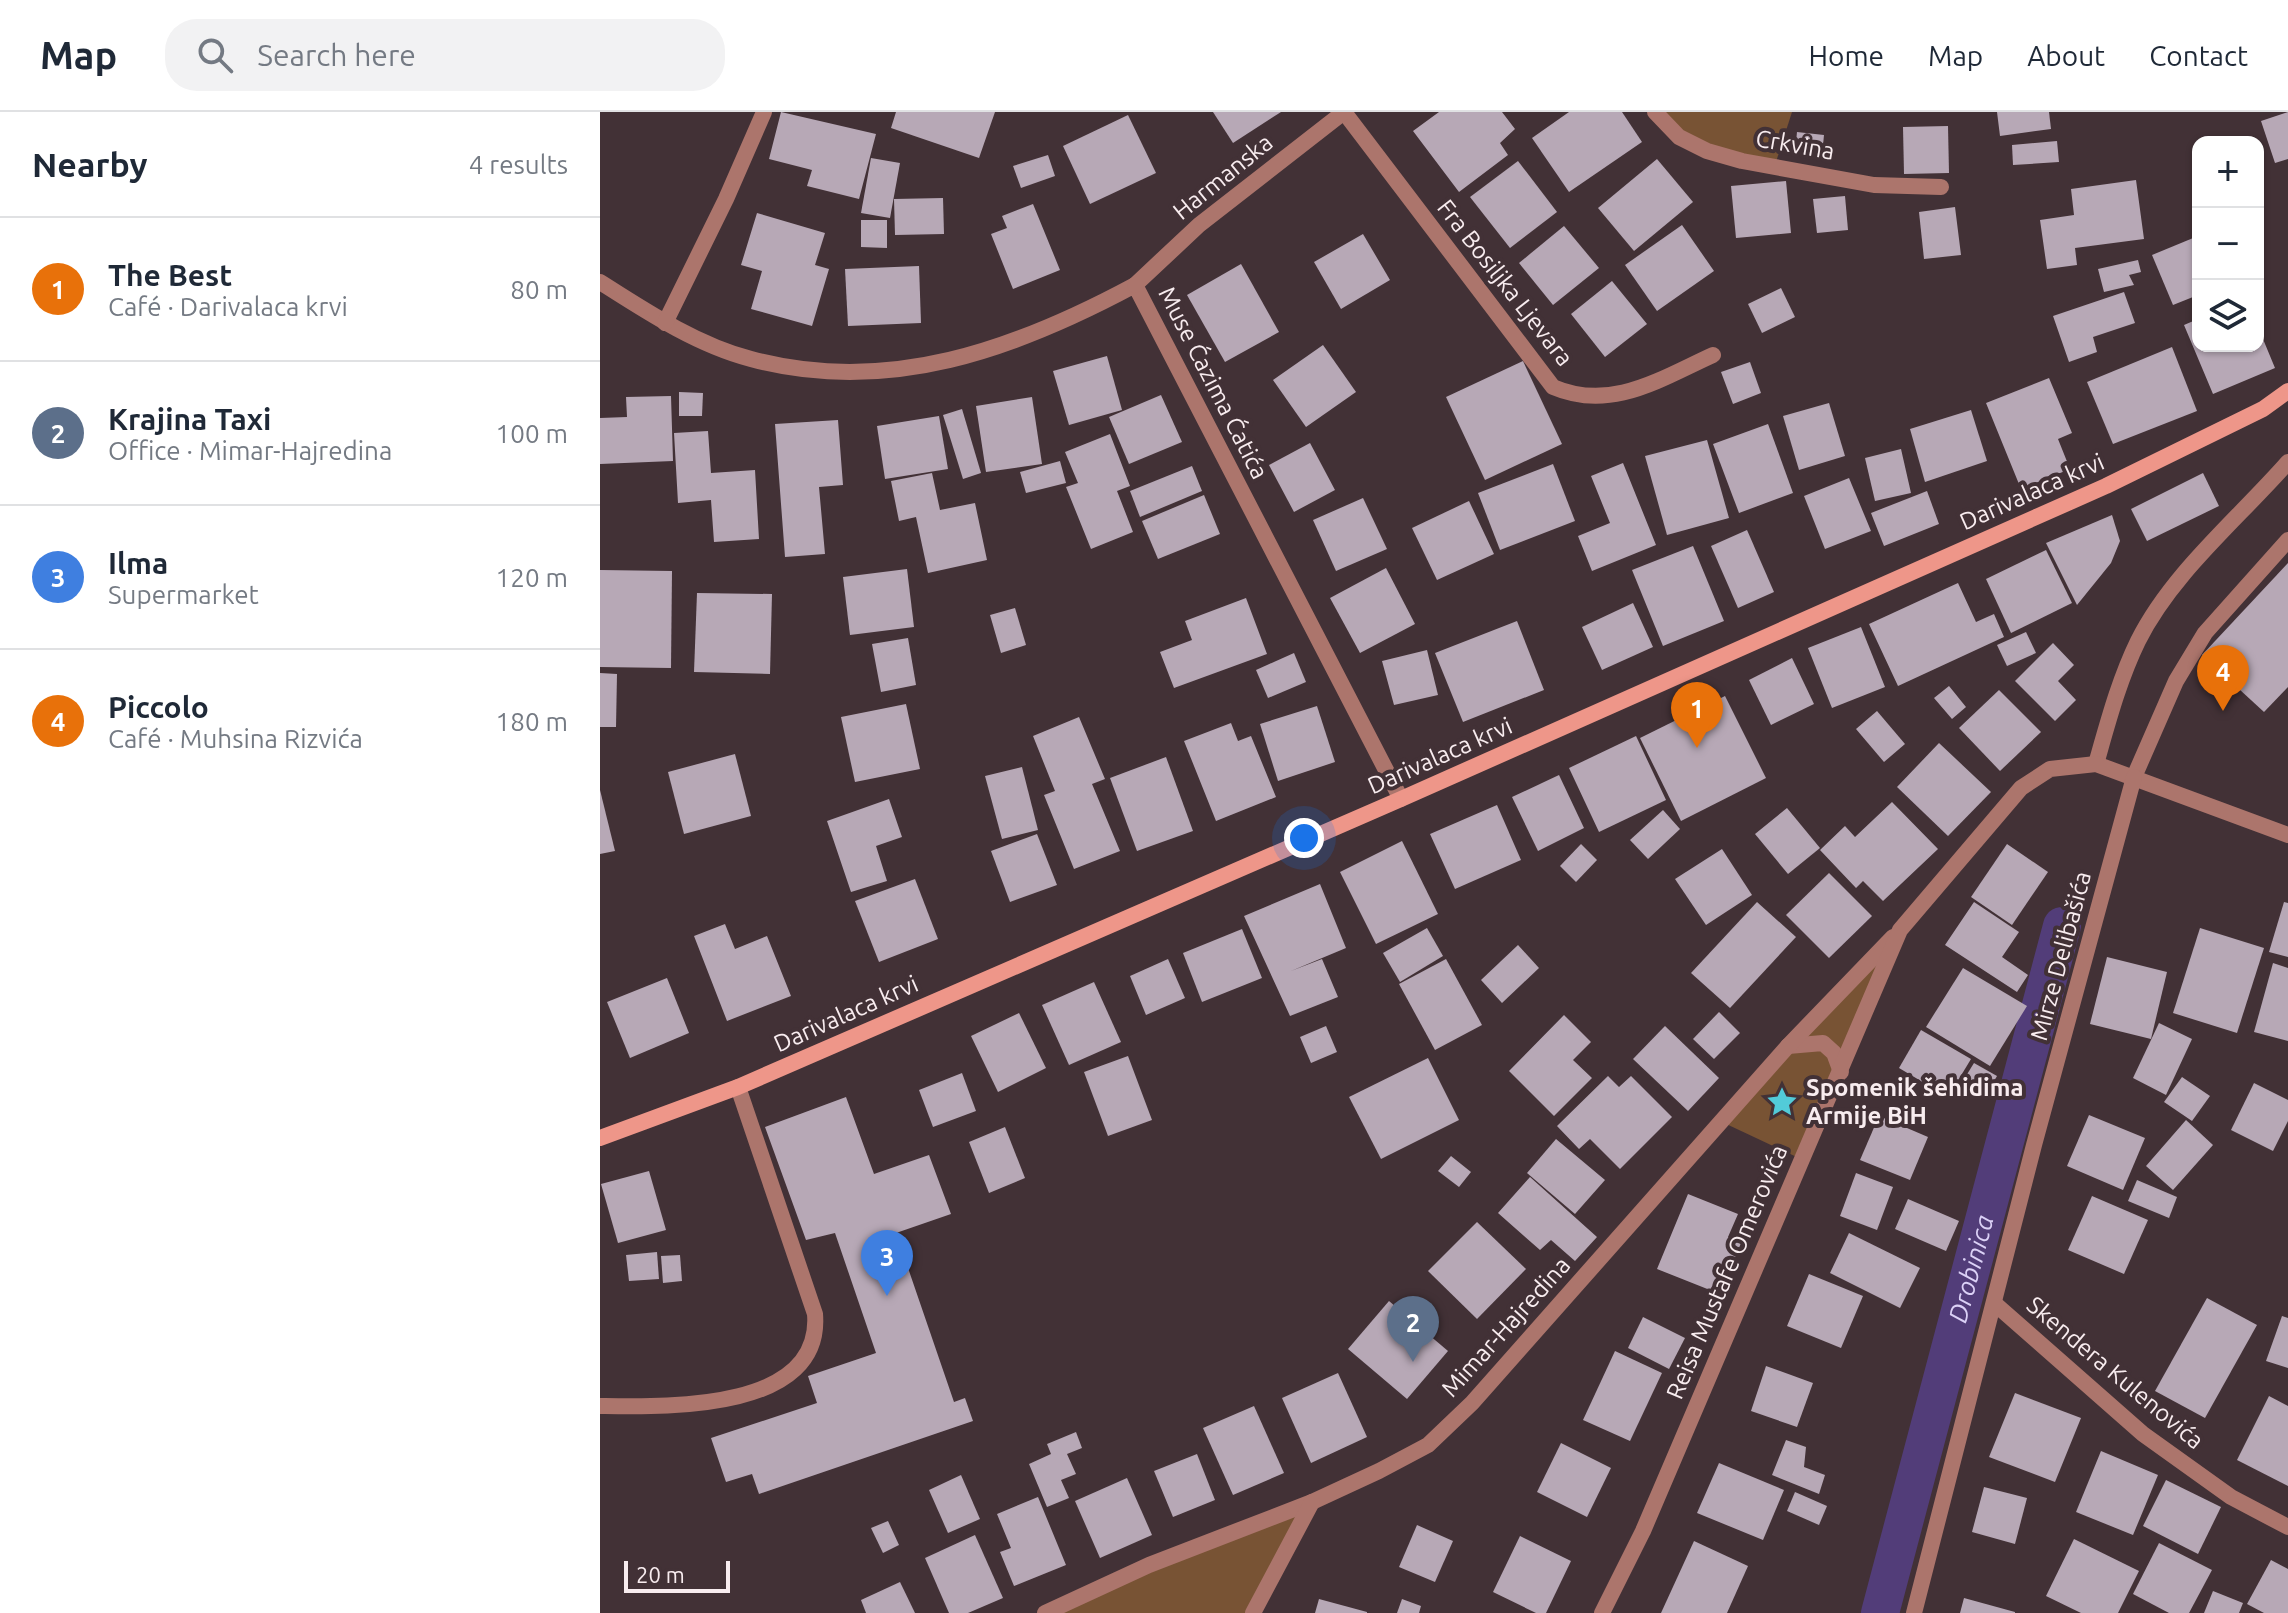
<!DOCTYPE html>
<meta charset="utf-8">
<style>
body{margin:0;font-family:Ubuntu,sans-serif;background:#f2f2f3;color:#1f2937}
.controls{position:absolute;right:24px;top:24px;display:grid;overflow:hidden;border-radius:16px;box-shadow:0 2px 6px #0004}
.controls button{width:72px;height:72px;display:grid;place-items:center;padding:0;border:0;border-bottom:2px solid #e0e1e3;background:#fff;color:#1f2937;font:40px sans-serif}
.scale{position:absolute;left:24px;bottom:20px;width:106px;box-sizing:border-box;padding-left:8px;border:4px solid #f8ecef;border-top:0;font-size:22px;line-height:28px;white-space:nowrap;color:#f8ecef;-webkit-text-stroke:6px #423136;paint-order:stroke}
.you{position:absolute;left:704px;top:726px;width:28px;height:28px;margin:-20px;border:6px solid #fff;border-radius:50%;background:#1a73e8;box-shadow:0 0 0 12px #1a73e833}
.badge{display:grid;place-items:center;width:52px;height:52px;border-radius:50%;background:#367280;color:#fff;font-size:26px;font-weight:700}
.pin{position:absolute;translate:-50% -66px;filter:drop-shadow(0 2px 4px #0008)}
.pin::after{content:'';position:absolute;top:42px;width:28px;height:24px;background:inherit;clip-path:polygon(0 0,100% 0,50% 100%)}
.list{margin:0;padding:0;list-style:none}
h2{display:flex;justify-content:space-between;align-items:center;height:104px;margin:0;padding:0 32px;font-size:34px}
h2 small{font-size:26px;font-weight:400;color:#747a83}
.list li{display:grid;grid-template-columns:52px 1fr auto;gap:24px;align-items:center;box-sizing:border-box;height:144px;padding:0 32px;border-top:2px solid #e0e1e3}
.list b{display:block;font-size:30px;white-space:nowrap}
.list p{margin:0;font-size:26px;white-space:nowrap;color:#747a83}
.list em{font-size:26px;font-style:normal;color:#747a83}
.icon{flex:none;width:44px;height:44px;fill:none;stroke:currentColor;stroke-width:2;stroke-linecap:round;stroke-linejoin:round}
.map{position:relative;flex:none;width:1688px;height:1501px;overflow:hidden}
header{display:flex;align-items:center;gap:48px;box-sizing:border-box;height:112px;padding:0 40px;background:#fff;border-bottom:2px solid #e0e1e3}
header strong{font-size:38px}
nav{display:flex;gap:44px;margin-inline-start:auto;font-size:28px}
.search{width:560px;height:72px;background:#f2f2f3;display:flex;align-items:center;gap:20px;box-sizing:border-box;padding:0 28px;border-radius:32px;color:#747a83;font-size:30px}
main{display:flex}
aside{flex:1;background:#fff}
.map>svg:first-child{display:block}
.green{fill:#785334}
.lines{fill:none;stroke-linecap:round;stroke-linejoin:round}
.canal{stroke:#523d79;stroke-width:38}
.building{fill:#b7a8b6}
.lane{stroke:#ac756c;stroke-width:16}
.street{stroke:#ac756c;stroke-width:16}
.secondary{stroke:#ee9689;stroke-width:16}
.labels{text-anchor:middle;stroke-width:8;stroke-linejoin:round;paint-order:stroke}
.street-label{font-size:24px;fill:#f8ecef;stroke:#423136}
.poi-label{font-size:24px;font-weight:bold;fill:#f8ecef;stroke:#423136;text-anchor:start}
.water-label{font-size:26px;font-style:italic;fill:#dbd1f6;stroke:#423136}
</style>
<header>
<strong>Map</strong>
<div class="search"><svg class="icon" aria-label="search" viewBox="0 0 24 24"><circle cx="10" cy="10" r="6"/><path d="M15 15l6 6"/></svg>Search here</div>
<nav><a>Home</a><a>Map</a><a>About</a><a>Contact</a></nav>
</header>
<main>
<aside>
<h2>Nearby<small>4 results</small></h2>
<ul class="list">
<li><span class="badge" style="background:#e8710a">1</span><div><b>The Best</b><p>Café · Darivalaca krvi</p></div><em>80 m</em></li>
<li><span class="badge" style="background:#5c6f8a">2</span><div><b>Krajina Taxi</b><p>Office · Mimar-Hajredina</p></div><em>100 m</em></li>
<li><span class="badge" style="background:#3f7fe0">3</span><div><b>Ilma</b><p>Supermarket</p></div><em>120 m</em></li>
<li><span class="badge" style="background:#e8710a">4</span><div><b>Piccolo</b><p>Café · Muhsina Rizvića</p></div><em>180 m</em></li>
</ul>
</aside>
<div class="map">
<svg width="1688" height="1501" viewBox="0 0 1688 1501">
<rect width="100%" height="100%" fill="#423136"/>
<!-- green -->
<g class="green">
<path d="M1055,0H1192L1175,53L1107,39Z"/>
<path d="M1300,818L1201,1047L1122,1010Z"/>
<path d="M712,1390L653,1501H445Z"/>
</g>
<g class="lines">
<!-- canal -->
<path class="canal" id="s1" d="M1280,1501L1462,814"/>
</g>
<!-- building -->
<g class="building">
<path d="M181,0L276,22L259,87L207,74L212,58L169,47Z"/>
<path d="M296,0H395L379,46L291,16Z"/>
<path d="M613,0H681L633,31Z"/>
<path d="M839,0H902L915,17L900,31L908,43L859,80L813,19Z"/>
<path d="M969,0H1022L1042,30L969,80L932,26Z"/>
<path d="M1397,0H1449L1451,17L1400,24Z"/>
<path d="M1688,0V47L1675,51L1661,9Z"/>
<path d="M528,3L556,61L490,92L463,34Z"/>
<path d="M1348,14L1349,61L1304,62L1303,15Z"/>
<path d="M1197,20L1224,23L1222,44L1195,41Z"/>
<path d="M1457,29L1459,50L1413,53L1412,33Z"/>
<path d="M448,43L455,64L421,76L413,54Z"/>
<path d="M271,46L300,51L290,106L261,101Z"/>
<path d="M1057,47L1093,90L1034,139L998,96Z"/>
<path d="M918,49L957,100L910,136L870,85Z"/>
<path d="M1536,68L1544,127L1475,136L1477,153L1447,157L1440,108L1474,103L1471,77Z"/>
<path d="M1186,69L1191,121L1136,126L1131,74Z"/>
<path d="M1245,84L1248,118L1217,121L1213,87Z"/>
<path d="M343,86L344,122L295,123L294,87Z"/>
<path d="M433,92L460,158L413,177L391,122L407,116L402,104Z"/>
<path d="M1355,95L1361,143L1324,147L1319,100Z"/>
<path d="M157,101L225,121L215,153L229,157L212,214L151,197L162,159L141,153Z"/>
<path d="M261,108H287V136L261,135Z"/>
<path d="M1082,113L1114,159L1057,199L1025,153Z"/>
<path d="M964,114L999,156L953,193L919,151Z"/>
<path d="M763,122L790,168L741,197L714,150Z"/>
<path d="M1598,124V183L1573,193L1552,143Z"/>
<path d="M1538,148L1541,160L1529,163L1534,173L1504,180L1498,157Z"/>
<path d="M641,152L679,220L625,250L587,183Z"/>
<path d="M319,154L321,211L248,214L245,157Z"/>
<path d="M1012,169L1047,212L1005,245L971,202Z"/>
<path d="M1181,176L1195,205L1162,221L1148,192Z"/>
<path d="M1524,180L1535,211L1493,225L1497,240L1469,250L1453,204Z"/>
<path d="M1598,207V234H1658V215L1675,256L1613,282L1584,213Z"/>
<path d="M723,233L756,280L706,315L673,268Z"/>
<path d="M1572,235L1597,299L1513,332L1487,270Z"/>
<path d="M507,244L522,298L469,313L453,259Z"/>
<path d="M923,249L962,332L885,368L846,285Z"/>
<path d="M1150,250L1161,281L1133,292L1121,260Z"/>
<path d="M1449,266L1472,321L1458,327L1470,357L1421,377L1386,291Z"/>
<path d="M79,280L103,281L102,304H79Z"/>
<path d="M561,283L582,330L529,352L509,305Z"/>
<path d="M71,284L73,349L0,352V306L27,305L26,285Z"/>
<path d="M432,285L442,352L386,360L376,294Z"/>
<path d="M1229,291L1245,344L1199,358L1183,304Z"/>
<path d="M362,297L381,361L363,367L343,303Z"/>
<path d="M1371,298L1387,349L1325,370L1310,317Z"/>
<path d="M339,304L348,357L285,367L277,314Z"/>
<path d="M238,308L243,373L219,375L225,442L185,445L175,312Z"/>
<path d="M1168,312L1193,381L1139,401L1113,332Z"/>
<path d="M108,319L111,361L155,358L159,427L114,430L111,388L78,391L74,321Z"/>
<path d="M510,322L530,374L517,379L533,420L491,437L466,375L478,371L465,340Z"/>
<path d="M1107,328L1129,406L1067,423L1045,344Z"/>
<path d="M710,331L735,378L694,400L669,353Z"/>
<path d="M1301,337L1311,381L1275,389L1265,346Z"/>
<path d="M460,349L466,371L426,381L420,360Z"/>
<path d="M1023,351L1056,433L992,459L978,424L1010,411L991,364Z"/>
<path d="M953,352L975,409L900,438L878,381Z"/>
<path d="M592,354L602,379L540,405L530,379Z"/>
<path d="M332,361L340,398L375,391L387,448L328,461L316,405L299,409L291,369Z"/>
<path d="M1603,361L1619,394L1547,429L1531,397Z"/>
<path d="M1249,366L1271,419L1225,437L1204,384Z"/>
<path d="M1327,379L1339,412L1284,434L1271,401Z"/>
<path d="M604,383L620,422L558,447L542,409Z"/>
<path d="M763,386L787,437L736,459L713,408Z"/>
<path d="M869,389L894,442L837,468L812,416Z"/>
<path d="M1512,403L1520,429L1511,451L1477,493L1446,431Z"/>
<path d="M1147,418L1174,480L1138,496L1111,434Z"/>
<path d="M1093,434L1124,509L1063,534L1032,458Z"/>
<path d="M1446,438L1472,491L1411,521L1386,467Z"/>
<path d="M1688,451V575L1664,600L1602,543Z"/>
<path d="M786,456L815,512L760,541L730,486Z"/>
<path d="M307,457L314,515L250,523L243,465Z"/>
<path d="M0,458L72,459L71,556L0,555Z"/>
<path d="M1358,471L1376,510L1394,502L1404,525L1298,574L1269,512Z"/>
<path d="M97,481L172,482L170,562L94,560Z"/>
<path d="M646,486L667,542L574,576L560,540L592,528L585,509Z"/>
<path d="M1033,491L1053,535L1002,558L982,515Z"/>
<path d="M415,496L426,533L401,541L390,503Z"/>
<path d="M917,509L944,578L863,610L835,541Z"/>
<path d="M1261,515L1285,575L1232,596L1208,536Z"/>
<path d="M1426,520L1436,541L1407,554L1397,533Z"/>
<path d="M308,526L316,573L281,580L272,532Z"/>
<path d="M1453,531L1474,553L1458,569L1476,588L1455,609L1415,569Z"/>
<path d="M827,538L838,583L794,593L782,549Z"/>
<path d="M694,541L706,570L668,586L656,558Z"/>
<path d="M1192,546L1214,592L1171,613L1149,568Z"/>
<path d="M0,561L17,562L16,615H0Z"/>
<path d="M1349,574L1366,595L1352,607L1334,586Z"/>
<path d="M1399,578L1441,620L1400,659L1359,616Z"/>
<path d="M1125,584L1166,666L1081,709L1040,626Z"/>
<path d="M306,592L320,657L255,670L241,605Z"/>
<path d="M717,594L735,650L678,669L660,612Z"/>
<path d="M1277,599L1305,632L1284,650L1256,617Z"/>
<path d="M479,605L505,667L492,672L520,739L474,757L444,683L455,679L433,624Z"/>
<path d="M631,611L638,629L651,624L676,685L616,709L584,629Z"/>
<path d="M1036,624L1066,688L999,720L969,656Z"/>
<path d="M1339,631L1391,680L1348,724L1297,675Z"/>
<path d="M135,642L151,704L84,722L68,660Z"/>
<path d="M566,645L593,719L537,739L510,666Z"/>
<path d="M422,655L438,718L402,727L385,664Z"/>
<path d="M959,663L984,716L938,739L912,685Z"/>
<path d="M0,678L15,739L0,742Z"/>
<path d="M289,687L302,725L276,734L287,769L251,780L227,709Z"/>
<path d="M1292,690L1338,737L1283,789L1263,769L1256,776L1220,738L1245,714L1255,725Z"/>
<path d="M897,693L921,748L855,777L830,722Z"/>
<path d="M1187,696L1220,736L1188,762L1155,722Z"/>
<path d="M1063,698L1080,717L1048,747L1030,728Z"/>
<path d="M437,722L457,773L410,790L391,739Z"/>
<path d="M802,729L838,802L776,832L740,760Z"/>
<path d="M981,732L997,748L976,770L960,754Z"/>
<path d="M1407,732L1448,760L1412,813L1371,785Z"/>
<path d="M1122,737L1152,783L1106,813L1075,767Z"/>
<path d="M1229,761L1272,804L1229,846L1186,803Z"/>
<path d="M315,767L338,827L279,850L255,789Z"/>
<path d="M720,772L746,836L691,859L722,847L738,885L690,904L644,804Z"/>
<path d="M1157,790L1196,825L1130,896L1091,861Z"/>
<path d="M1374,790L1419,820L1402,845L1428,863L1417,880L1345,833Z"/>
<path d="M1684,790L1688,791V845L1669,840Z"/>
<path d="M125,812L135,837L167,824L191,884L127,909L94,824Z"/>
<path d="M827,816L843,844L800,870L783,841Z"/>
<path d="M1600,816L1664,836L1637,921L1573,901Z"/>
<path d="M642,817L662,866L602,890L583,841Z"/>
<path d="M918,833L939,856L902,891L881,868Z"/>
<path d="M1507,845L1567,860L1551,927L1490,912Z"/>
<path d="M568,847L585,886L546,903L530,864Z"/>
<path d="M846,847L882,913L835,938L799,872Z"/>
<path d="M1673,851L1688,856V929L1654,920Z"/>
<path d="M1363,856L1427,894L1390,954L1326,915Z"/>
<path d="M67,866L89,921L30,946L7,890Z"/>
<path d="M494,870L521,930L469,953L442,893Z"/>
<path d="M1119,900L1140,921L1114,947L1093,927Z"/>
<path d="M419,901L446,956L398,980L371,924Z"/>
<path d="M964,903L991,930L973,948L992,966L954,1004L909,959Z"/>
<path d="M1559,911L1592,927L1566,983L1533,966Z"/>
<path d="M726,914L737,940L711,951L700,925Z"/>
<path d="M1065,914L1119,966L1088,999L1033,947Z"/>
<path d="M1321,918L1371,947L1348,985L1299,956Z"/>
<path d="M528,944L552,1008L508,1024L484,960Z"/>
<path d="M828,946L859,1008L781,1047L749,985Z"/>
<path d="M1374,951L1397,964L1384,986L1361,972Z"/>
<path d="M362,961L376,999L333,1015L319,978Z"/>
<path d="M1008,964L1019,975L1031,964L1072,1005L1020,1057L990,1027L979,1037L957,1014Z"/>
<path d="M1582,965L1610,984L1592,1009L1564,990Z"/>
<path d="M1654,971L1688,988V1009L1673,1039L1631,1018Z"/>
<path d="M246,985L274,1062L329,1043L351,1102L296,1121L354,1290L365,1286L373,1309L159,1382L152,1362L126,1370L111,1326L217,1291L208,1264L276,1241L235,1121L206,1128L165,1015Z"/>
<path d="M1489,1003L1545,1026L1523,1078L1467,1054Z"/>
<path d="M1279,1004L1328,1025L1310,1068L1260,1048Z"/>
<path d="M1586,1008L1613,1033L1573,1078L1546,1054Z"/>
<path d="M405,1015L425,1066L389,1081L369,1030Z"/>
<path d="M956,1027L1005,1068L975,1102L927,1061Z"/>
<path d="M851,1044L871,1060L859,1075L838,1059Z"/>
<path d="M49,1059L66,1118L18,1131L1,1072Z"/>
<path d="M1256,1061L1293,1075L1277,1118L1240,1104Z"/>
<path d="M930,1065L997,1125L975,1149L951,1128L940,1138L898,1101Z"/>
<path d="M1537,1068L1577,1085L1569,1106L1528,1089Z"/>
<path d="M1088,1082L1138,1102L1128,1125L1141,1131L1120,1182L1057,1157Z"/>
<path d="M1492,1084L1548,1108L1524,1162L1468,1138Z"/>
<path d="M1308,1087L1359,1109L1346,1139L1295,1117Z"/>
<path d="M877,1110L926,1157L877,1207L828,1159Z"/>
<path d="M1249,1121L1320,1156L1300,1196L1230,1161Z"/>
<path d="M57,1140L59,1167L29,1169L26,1143Z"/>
<path d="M80,1143L82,1169L63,1171L61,1144Z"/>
<path d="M1209,1162L1263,1184L1241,1236L1187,1214Z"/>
<path d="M1607,1186L1657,1213L1605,1306L1555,1279Z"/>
<path d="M789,1189L848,1239L807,1287L748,1237Z"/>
<path d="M1682,1204L1688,1206V1256L1666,1249Z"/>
<path d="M1043,1205L1085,1226L1069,1257L1028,1236Z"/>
<path d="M1015,1239L1062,1261L1030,1329L983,1308Z"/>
<path d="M1166,1254L1213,1271L1197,1315L1151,1299Z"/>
<path d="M738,1261L767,1325L711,1351L682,1286Z"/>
<path d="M1415,1281L1481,1306L1455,1370L1389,1345Z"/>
<path d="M1669,1284L1688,1294V1374L1637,1348Z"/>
<path d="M654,1294L684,1361L633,1383L603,1316Z"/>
<path d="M476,1320L482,1336L467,1342L476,1362L461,1368L469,1386L447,1395L429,1352L451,1342L447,1332Z"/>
<path d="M1186,1328L1206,1335L1204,1355L1225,1363L1219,1382L1172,1363Z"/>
<path d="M961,1331L1011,1356L987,1405L937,1380Z"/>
<path d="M1501,1339L1558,1363L1533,1423L1476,1400Z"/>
<path d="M597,1342L615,1388L573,1405L554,1359Z"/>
<path d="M1119,1351L1184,1378L1163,1428L1097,1401Z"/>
<path d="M361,1363L380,1407L348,1421L329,1378Z"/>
<path d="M527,1366L552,1423L500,1446L475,1389Z"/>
<path d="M1566,1368L1621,1395L1598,1442L1543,1414Z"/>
<path d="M1384,1375L1427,1386L1415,1432L1372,1420Z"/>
<path d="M1195,1380L1227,1394L1219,1413L1187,1399Z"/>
<path d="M438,1385L466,1453L414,1474L400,1440L411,1436L397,1402Z"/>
<path d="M288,1409L299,1433L283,1441L271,1416Z"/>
<path d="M817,1413L853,1429L835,1470L799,1455Z"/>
<path d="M375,1423L403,1486L368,1501H349L325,1446Z"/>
<path d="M920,1424L971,1449L946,1501H936L893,1480Z"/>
<path d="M1474,1427L1539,1459L1518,1501H1481L1446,1484Z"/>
<path d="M1094,1429L1148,1454L1127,1501H1061Z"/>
<path d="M1559,1431L1612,1458L1589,1501H1569L1533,1482Z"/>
<path d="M1671,1448L1688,1457V1501H1664L1647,1492Z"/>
<path d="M300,1470L315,1501H266L261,1488Z"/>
<path d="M1613,1479L1643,1491L1639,1501H1604Z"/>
<path d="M1364,1486L1415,1500V1501H1360Z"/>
<path d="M719,1487L767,1500V1501H715Z"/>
<path d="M802,1487L821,1494L819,1501H797Z"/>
</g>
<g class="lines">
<!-- lane -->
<g class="lane">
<path d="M1534,665L1576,569L1605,521L1688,428"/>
<path d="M0,1294C65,1295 223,1300 215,1202L138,975"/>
</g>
<!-- street -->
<g class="street">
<path d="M744,0L953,275C1011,300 1060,267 1113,243"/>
<path d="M1055,0L1079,25L1107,39L1142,49L1274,73L1341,75"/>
<path d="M0,170C47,200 97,233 151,247C288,284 416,237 535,173L801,687"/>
<path d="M535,173L599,113L744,0"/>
<path d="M65,211L126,87L164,0"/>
<path d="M1496,652C1508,610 1519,568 1538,529C1572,461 1638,407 1688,350"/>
<path d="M1188,934L1223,931L1234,941L1241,960"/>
<path d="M1394,1191L1543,1322L1631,1385L1688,1415"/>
<path d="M445,1501L549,1453L712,1390L779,1359L828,1333L872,1291L1188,934L1293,825"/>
<path d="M653,1501L712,1390"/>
<path d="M1002,1501L1043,1419L1300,818L1421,676L1450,657L1496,652L1688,723"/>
<path d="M1314,1501L1434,1033L1534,665"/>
</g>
<!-- secondary -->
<path class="secondary" d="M0,1026L138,975L801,687L1506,374L1663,297L1688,279"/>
</g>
<!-- icons -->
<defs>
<symbol id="sight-bare" viewBox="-9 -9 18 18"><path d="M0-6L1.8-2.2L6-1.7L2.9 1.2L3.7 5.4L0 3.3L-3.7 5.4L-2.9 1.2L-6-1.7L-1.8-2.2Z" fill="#52cbd9" stroke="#423136" stroke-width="2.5" paint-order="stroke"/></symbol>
</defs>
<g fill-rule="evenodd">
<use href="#sight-bare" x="1160" y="968" width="44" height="44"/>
</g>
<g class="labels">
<!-- street labels -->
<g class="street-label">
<text transform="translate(1195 33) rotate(10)" y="8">Crkvina</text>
<text transform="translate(623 65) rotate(-39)" y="8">Harmanska</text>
<text transform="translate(905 171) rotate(52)" y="8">Fra Bosiljka Ljevara</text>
<text transform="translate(613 271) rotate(63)" y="8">Muse Ćazima Ćatića</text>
<text transform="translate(1432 380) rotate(-24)" y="8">Darivalaca krvi</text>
<text transform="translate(840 644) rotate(-24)" y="8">Darivalaca krvi</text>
<text transform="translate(1461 844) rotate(-75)" y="8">Mirze Delibašića</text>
<text transform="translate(246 902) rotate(-24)" y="8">Darivalaca krvi</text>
<text transform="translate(1127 1160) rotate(-67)" y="8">Reisa Mustafe Omerovića</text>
<text transform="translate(906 1215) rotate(-48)" y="8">Mimar-Hajredina</text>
<text transform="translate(1515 1261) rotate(40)" y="8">Skendera Kulenovića</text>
</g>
<!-- poi labels -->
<g class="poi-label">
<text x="1206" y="984">Spomenik šehidima<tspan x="1206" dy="28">Armije BiH</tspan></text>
</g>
<!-- water labels -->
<g class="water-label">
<text dy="9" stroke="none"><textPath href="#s1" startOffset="356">Drobinica</textPath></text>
</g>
</g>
</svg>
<div class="controls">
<button>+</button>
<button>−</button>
<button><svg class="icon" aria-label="layers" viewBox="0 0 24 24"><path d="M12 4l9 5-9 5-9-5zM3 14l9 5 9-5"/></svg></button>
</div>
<div class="scale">20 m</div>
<div class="you"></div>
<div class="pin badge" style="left:1097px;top:636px;background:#e8710a">1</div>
<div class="pin badge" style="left:813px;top:1250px;background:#5c6f8a">2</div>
<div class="pin badge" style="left:287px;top:1184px;background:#3f7fe0">3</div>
<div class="pin badge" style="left:1623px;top:599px;background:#e8710a">4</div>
</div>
</main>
